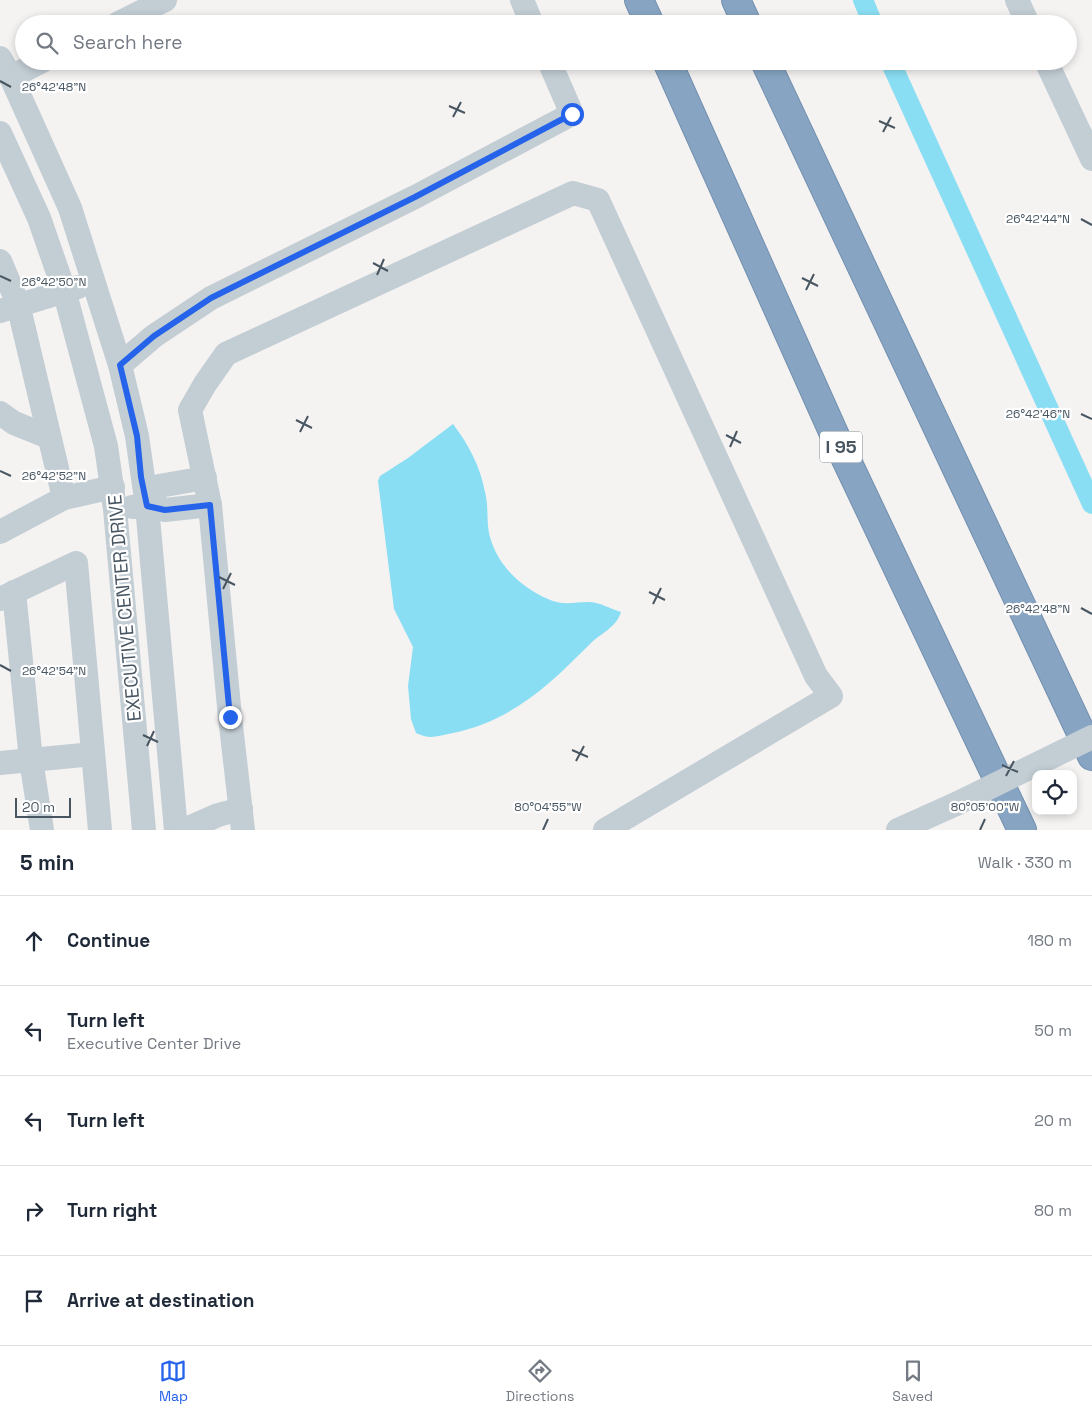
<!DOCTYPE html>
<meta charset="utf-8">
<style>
body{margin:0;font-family:"Space Grotesk",sans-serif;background:#f6f6f7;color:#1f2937}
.controls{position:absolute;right:15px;bottom:15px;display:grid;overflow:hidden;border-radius:10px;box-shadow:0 2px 8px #0003}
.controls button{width:45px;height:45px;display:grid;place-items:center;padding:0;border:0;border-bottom:1px solid #e0e1e3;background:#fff;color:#1f2937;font:25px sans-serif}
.scale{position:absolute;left:15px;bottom:12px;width:56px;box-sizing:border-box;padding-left:5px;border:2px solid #485662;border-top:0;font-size:14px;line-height:18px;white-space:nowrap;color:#485662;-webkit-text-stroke:4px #fff;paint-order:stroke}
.stop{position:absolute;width:15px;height:15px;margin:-11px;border:4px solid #2563eb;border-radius:50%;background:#fff}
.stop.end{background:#2563eb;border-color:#fff;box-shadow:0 1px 5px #0008}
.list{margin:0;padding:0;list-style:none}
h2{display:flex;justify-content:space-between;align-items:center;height:65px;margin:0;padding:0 20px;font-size:21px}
h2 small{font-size:16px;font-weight:400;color:#747a83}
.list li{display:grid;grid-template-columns:32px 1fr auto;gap:15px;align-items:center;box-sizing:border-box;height:90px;padding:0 20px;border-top:1px solid #e0e1e3}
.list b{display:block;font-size:19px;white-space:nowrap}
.list p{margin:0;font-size:16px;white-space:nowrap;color:#747a83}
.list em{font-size:16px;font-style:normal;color:#747a83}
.icon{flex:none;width:28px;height:28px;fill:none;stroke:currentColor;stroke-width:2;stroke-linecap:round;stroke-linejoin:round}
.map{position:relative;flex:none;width:1092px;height:830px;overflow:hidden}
.search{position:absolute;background:#fff;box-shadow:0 2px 8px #0003;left:15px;right:15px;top:15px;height:55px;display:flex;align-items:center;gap:12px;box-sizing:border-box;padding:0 18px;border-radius:28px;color:#747a83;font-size:19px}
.sheet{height:515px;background:#fff}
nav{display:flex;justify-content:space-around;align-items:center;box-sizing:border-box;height:70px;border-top:1px solid #e0e1e3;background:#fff;font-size:14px;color:#747a83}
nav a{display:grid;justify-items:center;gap:2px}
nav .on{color:#2563eb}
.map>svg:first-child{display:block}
.water{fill:#8adef3}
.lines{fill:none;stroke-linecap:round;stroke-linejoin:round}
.canal{stroke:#8adef3;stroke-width:20}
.highway-casing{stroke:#7290af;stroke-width:30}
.minor{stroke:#c2cdd4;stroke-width:24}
.highway{stroke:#87a5c3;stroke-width:28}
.minor-bridge{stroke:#c2cdd4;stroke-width:24}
.route{stroke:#2563eb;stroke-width:6}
.ticks{fill:none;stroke:#485662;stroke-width:2}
.labels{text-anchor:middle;stroke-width:4.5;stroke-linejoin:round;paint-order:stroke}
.shield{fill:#fff;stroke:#7f8991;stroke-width:1}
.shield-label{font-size:18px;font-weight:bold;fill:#485662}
.street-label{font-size:19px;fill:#485662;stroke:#fff}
.ticks-label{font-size:12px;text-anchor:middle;fill:#485662;stroke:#fff;stroke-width:4.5;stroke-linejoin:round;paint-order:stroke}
</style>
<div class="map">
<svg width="1092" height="830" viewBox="0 0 1092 830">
<rect width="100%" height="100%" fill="#f5f2f2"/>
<!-- water -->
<path class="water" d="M453,424C469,445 480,466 485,492C489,507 486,523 490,537C498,566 521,587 548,599C562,606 574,602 589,602C599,602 611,609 621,612C616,628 601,633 590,644C548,686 513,720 453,733C438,736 430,740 416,733L411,719L408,686L413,647L394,609L378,481L380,476L408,458Z"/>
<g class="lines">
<!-- canal -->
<g class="canal">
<path d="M863,0L873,24"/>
<path d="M890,61L1092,504"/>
</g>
<defs>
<g id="highway">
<path d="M639,0L650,24"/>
<path d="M736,0L747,24"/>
<path d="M667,61L835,436L1022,830"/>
<path d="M765,61L1092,756"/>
</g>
</defs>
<!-- highway casing -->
<use href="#highway" class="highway-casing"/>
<!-- minor -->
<g class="minor">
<path d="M522,0L532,24"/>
<path d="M1017,0L1028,24"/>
<path d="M117,24L165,0"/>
<path d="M0,58L11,77L70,208L120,365L137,436L147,506L176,830"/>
<path d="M1046,61L1092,159"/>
<path d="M11,77L42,61"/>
<path d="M0,133L39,218L64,290L106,446L115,509L144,830"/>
<path d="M0,261L18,304L64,498L113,487"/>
<path d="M0,311L78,287"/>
<path d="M120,365L154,336L211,298L415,197L572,114L549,61"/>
<path d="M0,413L14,423L49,437"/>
<path d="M147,506L159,486L205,478"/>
<path d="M132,507L147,506L165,510L210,505"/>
<path d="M0,532L64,498"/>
<path d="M14,592L31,760L93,754"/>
<path d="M0,599L76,563L100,830"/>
<path d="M0,763L31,760L42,830"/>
<path d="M184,830L218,815L241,809"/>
<path d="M243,830L230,717L210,505L190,410L205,384L226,354L573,193L598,200L816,676L831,696L605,830"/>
<path d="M898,830L956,804"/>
</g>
<!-- highway -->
<use href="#highway" class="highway"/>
<!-- minor-bridge -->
<path class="minor-bridge" d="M956,804L1092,737"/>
</g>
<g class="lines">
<!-- route -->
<path class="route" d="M230,717L210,505L165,510L147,506L141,477L137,436L120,365L154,336L211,298L415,197L572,114"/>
</g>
<!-- ticks -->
<path class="ticks" d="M0,81L11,87M449,106L465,113M453,117L461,102M879,121L895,128M883,132L891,117M1081,219L1092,225M373,263L388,271M377,275L384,259M0,276L11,281M802,278L818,286M806,290L814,274M1081,414L1092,419M296,420L312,428M300,432L308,416M726,435L741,443M730,447L737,431M0,471L11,476M219,577L235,585M223,589L231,573M649,592L665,600M653,604L661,588M1081,608L1092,614M0,665L11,671M143,735L158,742M147,746L154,731M572,750L588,757M576,761L584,746M1002,765L1018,772M1006,776L1014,761M543,830L548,819M980,830L985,819"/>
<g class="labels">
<!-- shield labels -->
<rect class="shield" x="820" y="431.5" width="42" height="31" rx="4"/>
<g class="shield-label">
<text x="841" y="453">I 95</text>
</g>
<!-- street labels -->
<g class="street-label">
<text transform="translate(124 608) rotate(-95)" y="7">EXECUTIVE CENTER DRIVE</text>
</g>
</g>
<g class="ticks-label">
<text x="54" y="91">26°42'48"N</text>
<text x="1038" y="223">26°42'44"N</text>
<text x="54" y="286">26°42'50"N</text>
<text x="1038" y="418">26°42'46"N</text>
<text x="54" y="480">26°42'52"N</text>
<text x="1038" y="613">26°42'48"N</text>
<text x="54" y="675">26°42'54"N</text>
<text x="548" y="811">80°04'55"W</text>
<text x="985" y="811">80°05'00"W</text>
</g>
</svg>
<div class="controls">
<button><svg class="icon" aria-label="locate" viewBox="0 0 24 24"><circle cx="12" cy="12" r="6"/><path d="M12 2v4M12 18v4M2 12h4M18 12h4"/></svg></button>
</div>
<div class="scale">20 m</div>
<div class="stop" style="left:572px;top:114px"></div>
<div class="stop end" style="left:230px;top:717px"></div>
<div class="search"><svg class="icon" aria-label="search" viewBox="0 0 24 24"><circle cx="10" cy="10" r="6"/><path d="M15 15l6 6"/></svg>Search here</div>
</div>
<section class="sheet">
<h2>5 min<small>Walk · 330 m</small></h2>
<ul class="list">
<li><svg class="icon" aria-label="ahead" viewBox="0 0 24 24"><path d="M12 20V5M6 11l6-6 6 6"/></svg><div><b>Continue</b></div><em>180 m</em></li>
<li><svg class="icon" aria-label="left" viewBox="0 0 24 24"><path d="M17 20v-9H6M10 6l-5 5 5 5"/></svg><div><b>Turn left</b><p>Executive Center Drive</p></div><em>50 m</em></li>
<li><svg class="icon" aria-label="left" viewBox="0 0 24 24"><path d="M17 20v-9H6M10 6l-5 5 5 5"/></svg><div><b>Turn left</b></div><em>20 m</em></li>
<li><svg class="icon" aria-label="right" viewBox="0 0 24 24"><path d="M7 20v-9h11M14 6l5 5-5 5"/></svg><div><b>Turn right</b></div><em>80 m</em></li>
<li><svg class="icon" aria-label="arrive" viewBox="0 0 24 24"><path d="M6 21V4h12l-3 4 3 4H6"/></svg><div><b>Arrive at destination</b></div></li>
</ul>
</section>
<nav>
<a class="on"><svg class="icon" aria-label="map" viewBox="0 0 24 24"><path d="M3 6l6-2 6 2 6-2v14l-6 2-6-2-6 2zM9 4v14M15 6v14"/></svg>Map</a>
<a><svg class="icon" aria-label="directions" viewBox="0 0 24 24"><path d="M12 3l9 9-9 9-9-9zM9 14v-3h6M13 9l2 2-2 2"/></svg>Directions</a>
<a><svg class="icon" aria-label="saved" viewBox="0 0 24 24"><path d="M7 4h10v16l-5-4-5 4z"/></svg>Saved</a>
</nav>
